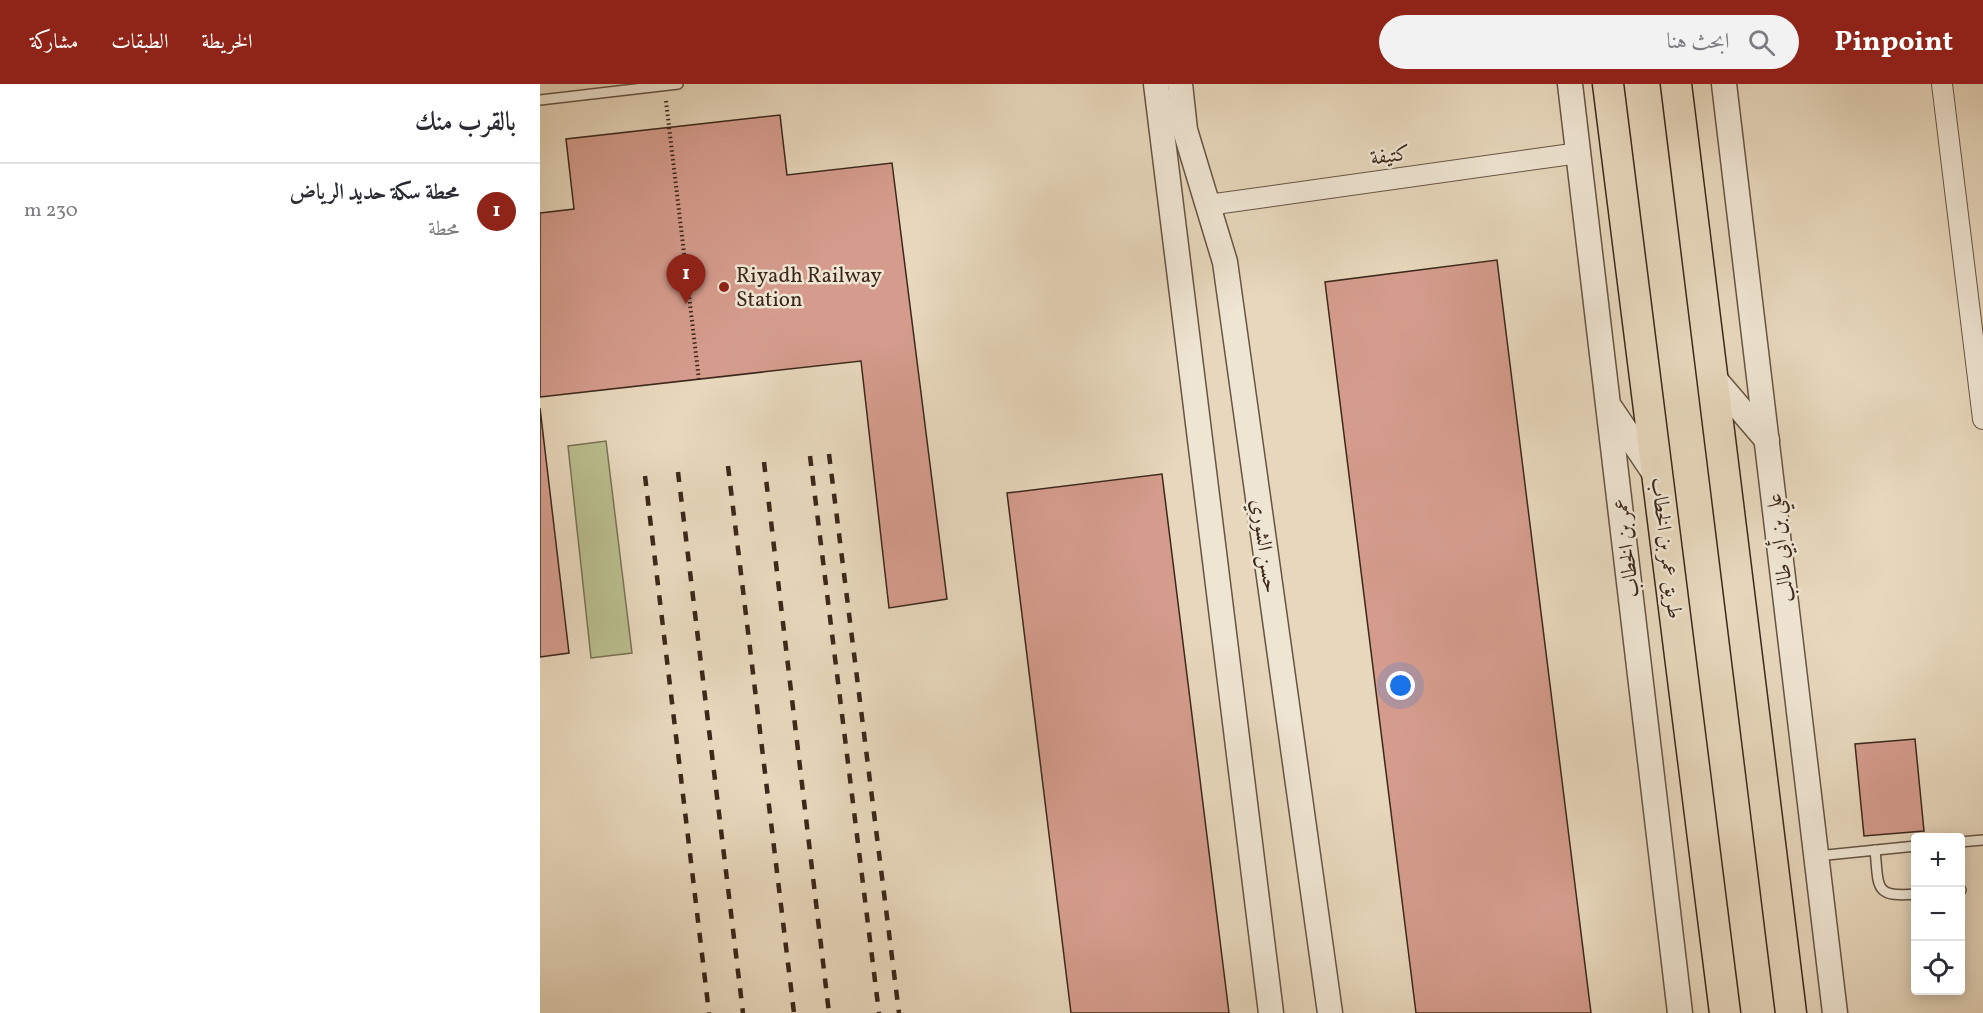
<!DOCTYPE html>
<html lang="ar">
<meta charset="utf-8">
<style>
body{margin:0;font-family:Vollkorn,Amiri,serif;background:#f2f2f3;color:#2b2b33;direction:rtl}
.controls{position:absolute;right:18px;bottom:18px;display:grid;overflow:hidden;border-radius:6px;box-shadow:0 3px 15px #0003}
.controls button{width:54px;height:54px;display:grid;place-items:center;padding:0;border:0;border-bottom:2px solid #e1e1e2;background:#fff;color:#2b2b33;font:30px sans-serif}
.you{position:absolute;left:861px;top:602px;width:21px;height:21px;margin:-15px;border:4px solid #fff;border-radius:50%;background:#1a73e8;box-shadow:0 0 0 9px #1a73e833}
.badge{display:grid;place-items:center;width:39px;height:39px;border-radius:50%;background:#8f2418;color:#fff;font-size:20px;font-weight:700}
.pin{position:absolute;translate:-50% -50px;filter:drop-shadow(0 2px 3px #0008)}
.pin::after{content:'';position:absolute;top:32px;width:21px;height:18px;background:inherit;clip-path:polygon(0 0,100% 0,50% 100%)}
.list{margin:0;padding:0;list-style:none}
h2{display:flex;justify-content:space-between;align-items:center;height:78px;margin:0;padding:0 24px;font-size:26px}
h2 small{font-size:20px;font-weight:400;color:#7c7c81}
.list li{display:grid;grid-template-columns:39px 1fr auto;gap:18px;align-items:center;box-sizing:border-box;height:96px;padding:0 24px;border-top:2px solid #e1e1e2}
.list b{display:block;font-size:22px;white-space:nowrap}
.list p{margin:0;font-size:20px;white-space:nowrap;color:#7c7c81}
.list em{font-size:20px;font-style:normal;color:#7c7c81}
.icon{flex:none;width:33px;height:33px;fill:none;stroke:currentColor;stroke-width:2;stroke-linecap:round;stroke-linejoin:round}
.map{position:relative;flex:none;width:1443px;height:929px;overflow:hidden;direction:ltr}
header{display:flex;align-items:center;gap:36px;box-sizing:border-box;height:84px;padding:0 30px;background:#8f2418;color:#fff}
header strong{font-size:28px}
nav{display:flex;gap:33px;margin-inline-start:auto;font-size:21px}
.search{width:420px;height:54px;background:#f2f2f3;display:flex;align-items:center;gap:15px;box-sizing:border-box;padding:0 21px;border-radius:33px;color:#7c7c81;font-size:22px}
main{display:flex}
aside{flex:1;background:#fff}
.map>svg:first-child{display:block}
.green{fill:#b9bd8e;stroke:#7a7254;stroke-width:1.5}
.building{fill:#d59c8d;stroke:#3c281b;stroke-width:1.5}
.lines{fill:none;stroke-linecap:round;stroke-linejoin:round}
.service-casing{stroke:#675443;stroke-width:12}
.minor-casing{stroke:#675443;stroke-width:22}
.tertiary-casing{stroke:#675443;stroke-width:27}
.primary-casing{stroke:#3c281b;stroke-width:33}
.path{stroke:#3c281b;stroke-width:4;stroke-dasharray:1.5 3;stroke-linecap:butt}
.service{stroke:#efe5d3;stroke-width:9}
.minor{stroke:#efe5d3;stroke-width:20}
.tertiary{stroke:#efe5d3;stroke-width:24}
.primary{stroke:#e7d7bc;stroke-width:30}
.rail{stroke:#3c281b;stroke-width:4.5;stroke-dasharray:10 10;stroke-linecap:butt}
.poi-dot{fill:#8f2418;stroke:#efe5d3;stroke-width:2}
.labels{text-anchor:middle;stroke-width:5;stroke-linejoin:round;paint-order:stroke}
.street-label{font-size:21px;fill:#3c281b;stroke:#efe5d3}
.poi-label{font-size:21px;fill:#3c281b;stroke:#efe5d3;text-anchor:start}
</style>
<header>
<strong>Pinpoint</strong>
<div class="search"><svg class="icon" aria-label="search" viewBox="0 0 24 24"><circle cx="10" cy="10" r="6"/><path d="M15 15l6 6"/></svg>ابحث هنا</div>
<nav><a>الخريطة</a><a>الطبقات</a><a>مشاركة</a></nav>
</header>
<main>
<div class="map">
<svg width="1443" height="929" viewBox="0 0 1443 929">
<rect width="100%" height="100%" fill="#e7d7bc"/>
<filter id="stains"><feTurbulence type="fractalNoise" baseFrequency=".00333" numOctaves="4"/><feColorMatrix values="0 0 0 0 .2 0 0 0 0 .09 0 0 0 0 .02 0 0 0 .5 -.17"/></filter>
<radialGradient id="worn" r=".72"><stop offset=".6" stop-color="#630" stop-opacity="0"/><stop offset="1" stop-color="#630" stop-opacity=".3"/></radialGradient>
<!-- green -->
<path class="green" d="M66,357L92,569L51,574L28,362Z"/>
<!-- building -->
<g class="building">
<path d="M240,31L247,91L352,79L407,515L349,524L321,277L0,313V129L34,125L26,55Z"/>
<path d="M957,176L1051,929H876L785,198Z"/>
<path d="M0,324L29,569L0,573Z"/>
<path d="M622,390L689,929H531L467,409Z"/>
<path d="M1375,655L1384,747L1324,752L1315,660Z"/>
</g>
<g class="lines">
<defs>
<g id="service">
<path d="M0,16L138,0"/>
<path d="M1420,758L1443,756"/>
<path d="M1335,766C1339,803 1333,814 1376,810"/>
<path d="M1277,772L1376,762"/>
<path d="M1420,806H1421"/>
</g>
<g id="minor">
<path d="M1402,0L1443,335"/>
<path d="M668,121L1039,69"/>
</g>
<g id="tertiary">
<path d="M616,0L731,929"/>
<path d="M640,0L645,46L685,178L790,929"/>
<path d="M1030,0L1140,929"/>
<path d="M1184,0L1295,929"/>
<path d="M1172,292L1227,356"/>
<path d="M1071,325L1117,393"/>
</g>
<g id="primary">
<path d="M1068,0L1185,929"/>
<path d="M1136,0L1251,929"/>
</g>
</defs>
<!-- service casing -->
<use href="#service" class="service-casing"/>
<!-- minor casing -->
<use href="#minor" class="minor-casing"/>
<!-- tertiary casing -->
<use href="#tertiary" class="tertiary-casing"/>
<!-- primary casing -->
<use href="#primary" class="primary-casing"/>
<!-- path -->
<path class="path" d="M126,17L159,296"/>
<!-- service -->
<use href="#service" class="service"/>
<!-- minor -->
<use href="#minor" class="minor"/>
<!-- tertiary -->
<use href="#tertiary" class="tertiary"/>
<!-- primary -->
<use href="#primary" class="primary"/>
<!-- rail -->
<g class="rail">
<path d="M289,370L359,929"/>
<path d="M270,372L339,929"/>
<path d="M224,378L289,929"/>
<path d="M188,382L254,929"/>
<path d="M138,388L203,929"/>
<path d="M105,392L169,929"/>
</g>
</g>
<!-- markers -->
<circle class="poi-dot" cx="184" cy="203" r="6"/>
<g class="labels">
<!-- street labels -->
<g class="street-label">
<text transform="translate(850 71) rotate(-8)" y="7">كتيفة</text>
<text transform="translate(725 462) rotate(82)" y="7">حسن الشوري</text>
<text transform="translate(1086 464) rotate(-97)" y="7">عمر بن الخطاب</text>
<text transform="translate(1127 464) rotate(83)" y="7">طريق عمر بن الخطاب</text>
<text transform="translate(1240 464) rotate(-97)" y="7">علي بن أبي طالب</text>
</g>
<!-- poi labels -->
<g class="poi-label">
<text x="196" y="198">Riyadh Railway<tspan x="196" dy="24">Station</tspan></text>
</g>
</g>
<rect width="100%" height="100%" filter="url(#stains)"/>
<rect width="100%" height="100%" fill="url(#worn)"/>
</svg>
<div class="controls">
<button>+</button>
<button>−</button>
<button><svg class="icon" aria-label="locate" viewBox="0 0 24 24"><circle cx="12" cy="12" r="6"/><path d="M12 2v4M12 18v4M2 12h4M18 12h4"/></svg></button>
</div>
<div class="you"></div>
<div class="pin badge" style="left:146px;top:220px">1</div>
</div>
<aside>
<h2>بالقرب منك<small></small></h2>
<ul class="list">
<li><span class="badge">1</span><div><b>محطة سكة حديد الرياض</b><p>محطة</p></div><em>230 m</em></li>
</ul>
</aside>
</main>
